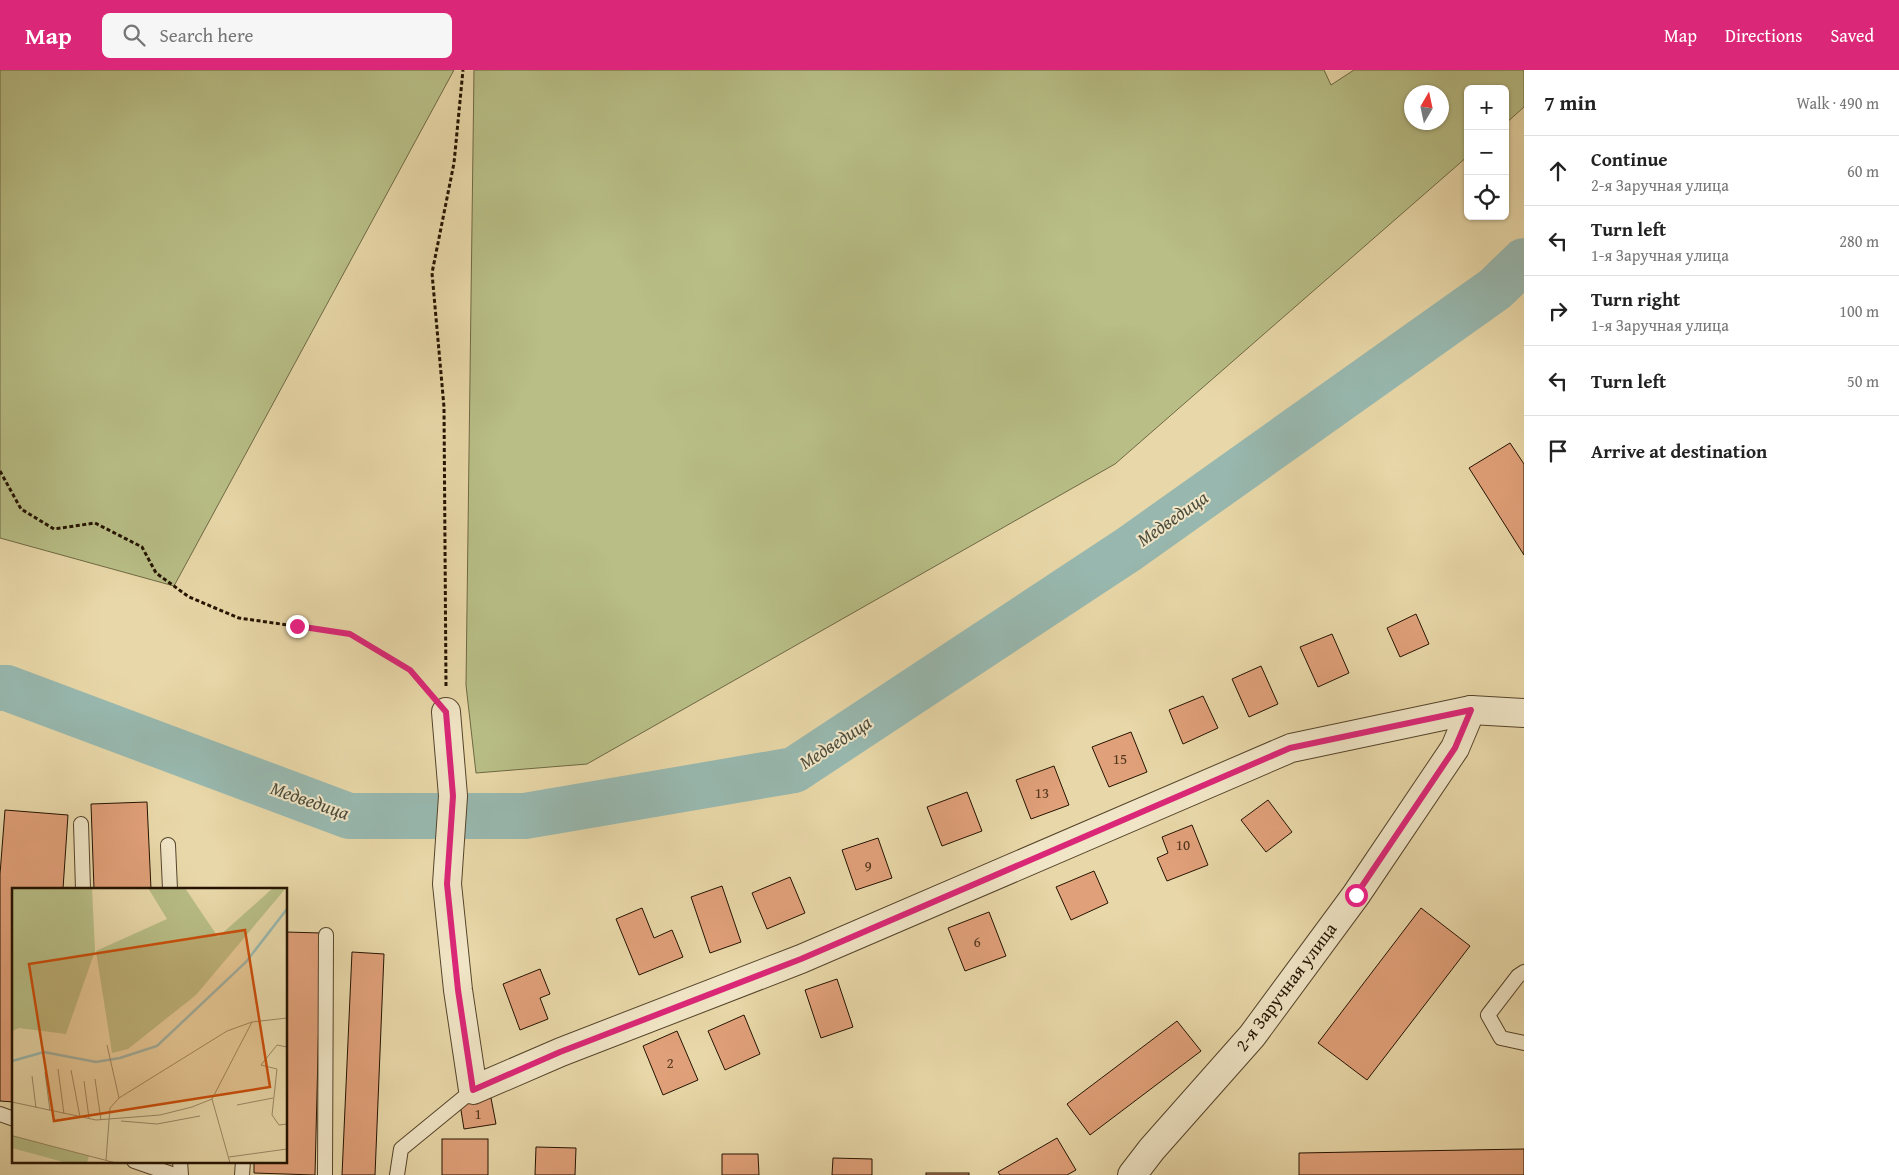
<!DOCTYPE html>
<meta charset="utf-8">
<style>
body{margin:0;font-family:"Gentium Book Plus",serif;background:#f6f6f6;color:#222}
.controls{position:absolute;right:15px;top:15px;display:grid;overflow:hidden;border-radius:8px;box-shadow:0 1px 4px #0004}
.controls button{width:45px;height:45px;display:grid;place-items:center;padding:0;border:0;border-bottom:1px solid #e0e0e0;background:#fff;color:#222;font:25px sans-serif}
.compass{position:absolute;left:1404px;top:15px;width:45px;height:45px;border-radius:50%;background:#fff;box-shadow:0 1px 4px #0004;rotate:9deg}
.stop{position:absolute;width:15px;height:15px;margin:-11px;border:4px solid #db2777;border-radius:50%;background:#fff}
.stop.end{background:#db2777;border-color:#fff;box-shadow:0 1px 5px #0008}
.list{margin:0;padding:0;list-style:none}
h2{display:flex;justify-content:space-between;align-items:center;height:65px;margin:0;padding:0 20px;font-size:21px}
h2 small{font-size:16px;font-weight:400;color:#767676}
.list li{display:grid;grid-template-columns:32px 1fr auto;gap:15px;align-items:center;box-sizing:border-box;height:70px;padding:0 20px;border-top:1px solid #e0e0e0}
.list b{display:block;font-size:19px;white-space:nowrap}
.list p{margin:0;font-size:16px;white-space:nowrap;color:#767676}
.list em{font-size:16px;font-style:normal;color:#767676}
.icon{flex:none;width:28px;height:28px;fill:none;stroke:currentColor;stroke-width:2;stroke-linecap:round;stroke-linejoin:round}
.map{position:relative;flex:none;width:1524px;height:1105px;overflow:hidden}
header{display:flex;align-items:center;gap:30px;box-sizing:border-box;height:70px;padding:0 25px;background:#db2777;color:#fff}
header strong{font-size:24px}
nav{display:flex;gap:28px;margin-inline-start:auto;font-size:18px}
.search{width:350px;height:45px;background:#f6f6f6;display:flex;align-items:center;gap:12px;box-sizing:border-box;padding:0 18px;border-radius:8px;color:#767676;font-size:19px}
main{display:flex}
aside{flex:1;background:#fff}
.map>svg:first-child{display:block}
.green{fill:#b8be86;stroke:#6e6843;fill-rule:evenodd}
.lines{fill:none;stroke-linecap:round;stroke-linejoin:round}
.river{stroke:#98b8af;stroke-width:46}
.building{fill:#e0a079;stroke:#241300}
.lane-casing{stroke:#55442a;stroke-width:16}
.street-casing{stroke:#55442a;stroke-width:30}
.path{stroke:#241300;stroke-width:3;stroke-dasharray:4 2.5;stroke-linecap:butt}
.lane{stroke:#f0e5c6;stroke-width:14}
.street{stroke:#f0e5c6;stroke-width:28}
.route{stroke:#db2777;stroke-width:6}
.labels{text-anchor:middle;stroke-width:4;stroke-linejoin:round;paint-order:stroke}
.number-label{font-size:15px;fill:#53361e}
.street-label{font-size:18px;fill:#241300;stroke:#f0e5c6}
.water-label{font-size:19px;font-style:italic;fill:#4d4d3d;stroke:#f0e5c6}
.inset-river{fill:none;stroke:#98b8af;stroke-width:2.5}
.inset-road{fill:none;stroke:#9a8965;stroke-width:1}
.view{fill:#cb4e0a;fill-opacity:0.15;stroke:#cb4e0a;stroke-width:2.5}
.inset-edge{fill:none;stroke:#241300;stroke-width:2.5}
</style>
<header>
<strong>Map</strong>
<div class="search"><svg class="icon" aria-label="search" viewBox="0 0 24 24"><circle cx="10" cy="10" r="6"/><path d="M15 15l6 6"/></svg>Search here</div>
<nav><a>Map</a><a>Directions</a><a>Saved</a></nav>
</header>
<main>
<div class="map">
<svg width="1524" height="1105" viewBox="0 0 1524 1105">
<rect width="100%" height="100%" fill="#e8d7a8"/>
<filter id="stains"><feTurbulence type="fractalNoise" baseFrequency=".004" numOctaves="4"/><feColorMatrix values="0 0 0 0 .2 0 0 0 0 .09 0 0 0 0 .02 0 0 0 .5 -.17"/></filter>
<radialGradient id="worn" r=".72"><stop offset=".6" stop-color="#630" stop-opacity="0"/><stop offset="1" stop-color="#630" stop-opacity=".3"/></radialGradient>
<!-- green -->
<g class="green">
<path d="M0,0H454L174,516L0,468Z"/>
<path d="M474,0H1324L1331,15L1354,0H1524V37L1505,54V19H1468V86L1115,394L587,694L476,703L466,615ZM1412,22H1442V52H1412Z"/>
</g>
<g class="lines">
<!-- river -->
<path class="river" d="M0,618H7L349,746H525L794,700L1129,479L1495,219L1524,191"/>
</g>
<!-- building -->
<g class="building">
<path d="M1510,373L1524,394V485L1469,398Z"/>
<path d="M1416,544L1429,574L1400,587L1387,558Z"/>
<path d="M1332,564L1349,603L1318,617L1300,577Z"/>
<path d="M1261,596L1278,634L1249,647L1232,609Z"/>
<path d="M1203,626L1218,658L1183,674L1169,640Z"/>
<path d="M1131,662L1147,702L1109,717L1092,677Z"/>
<path d="M1054,696L1069,735L1031,749L1016,710Z"/>
<path d="M967,722L982,761L942,776L927,737Z"/>
<path d="M1268,730L1292,762L1266,782L1241,750Z"/>
<path d="M147,732L151,819H94L91,734Z"/>
<path d="M5,740L68,745L63,819H14V1032L0,1031V804Z"/>
<path d="M1192,755L1208,795L1167,811L1157,788L1168,783L1162,767Z"/>
<path d="M878,768L892,808L856,820L842,780Z"/>
<path d="M1094,801L1108,833L1071,850L1056,817Z"/>
<path d="M790,807L805,843L767,859L752,823Z"/>
<path d="M722,816L741,872L710,883L691,827Z"/>
<path d="M642,838L654,868L672,860L683,887L639,905L616,849Z"/>
<path d="M1421,838L1470,876L1367,1010L1318,973Z"/>
<path d="M989,842L1006,886L965,901L948,858Z"/>
<path d="M286,862L321,863L315,1105L254,1103V1091H286Z"/>
<path d="M352,882L384,884L375,1105H342Z"/>
<path d="M540,899L550,924L540,928L548,949L520,960L503,914Z"/>
<path d="M837,909L853,957L821,968L805,920Z"/>
<path d="M744,945L760,984L725,1000L708,961Z"/>
<path d="M1177,951L1201,981L1090,1065L1067,1034Z"/>
<path d="M677,961L698,1010L663,1025L643,976Z"/>
<path d="M491,1028L496,1054L464,1059L460,1034Z"/>
<path d="M1057,1068L1076,1100L1067,1105H1000L998,1102Z"/>
<rect x="442" y="1069" width="46" height="36"/>
<path d="M536,1077L576,1078L575,1105H535Z"/>
<path d="M1524,1079V1105H1299V1083Z"/>
<path d="M722,1084H758L759,1105H722Z"/>
<path d="M833,1088L872,1089V1105H832Z"/>
<rect x="926" y="1103" width="43" height="2"/>
</g>
<g class="lines">
<defs>
<g id="lane">
<path d="M81,754L83,819"/>
<path d="M168,775L170,819"/>
<path d="M1524,902L1518,906L1488,945L1501,968L1524,973"/>
<path d="M0,1044L14,1049"/>
<path d="M134,1091L175,1105"/>
<path d="M180,1091L181,1105"/>
<path d="M242,1105L243,1091"/>
<path d="M325,1105L326,865"/>
<path d="M397,1105L401,1079L473,1020"/>
</g>
<g id="street">
<path d="M446,642L453,726L447,814L458,920L473,1020L561,982L801,889L1291,678L1471,640L1524,643"/>
<path d="M1132,1105L1152,1079L1252,966L1356,825L1455,678L1471,640"/>
</g>
</defs>
<!-- lane casing -->
<use href="#lane" class="lane-casing"/>
<!-- street casing -->
<use href="#street" class="street-casing"/>
<!-- path -->
<g class="path">
<path d="M0,401L21,439L54,459L95,453L142,477L156,503L189,527L239,548L350,564L410,600L429,623"/>
<path d="M446,616L444,337L432,203L454,93L463,0"/>
</g>
<!-- lane -->
<use href="#lane" class="lane"/>
<!-- street -->
<use href="#street" class="street"/>
</g>
<g class="lines">
<!-- route -->
<path class="route" d="M297,556L350,564L410,600L446,642L453,726L447,814L458,920L473,1020L560,982L801,889L1290,678L1471,640L1455,678L1356,825"/>
</g>
<g class="labels">
<!-- number labels -->
<g class="number-label">
<text x="1120" y="694">15</text>
<text x="1042" y="728">13</text>
<text x="1183" y="780">10</text>
<text x="868" y="801">9</text>
<text x="977" y="877">6</text>
<text x="670" y="998">2</text>
<text x="478" y="1049">1</text>
</g>
<!-- street labels -->
<g class="street-label">
<text transform="translate(1286 917) rotate(-53)" y="6">2-я Заручная улица</text>
</g>
<!-- water labels -->
<g class="water-label">
<text transform="translate(1172 448) rotate(-35)" y="7">Медведица</text>
<text transform="translate(835 672) rotate(-33)" y="7">Медведица</text>
<text transform="translate(310 730) rotate(19)" y="7">Медведица</text>
</g>
</g>
<!-- overview -->
<g transform="translate(12 818)">
<rect width="275" height="275" fill="#e8d7a8"/>
<path d="M0,0H80L83,63L54,146L7,140L0,143ZM136,0H173L206,49L261,0H274L184,107L116,161L100,165L84,63L155,31ZM0,247L77,268L75,275H55L0,260Z" fill="#b8be86"/>
<path class="inset-river" d="M0,173L32,164L84,174L108,170L145,158L234,74L275,21"/>
<path class="inset-road" d="M95,157L107,210L215,143L240,134L275,130M275,159L265,157L249,177L265,181L260,227L267,237L275,236M46,181L52,226M59,182L68,229M33,184L38,223M20,188L24,220M83,191L89,232M72,193L77,230M200,211L218,275M0,214L84,232L148,227L180,219L200,211L240,134M225,217L261,210M109,233L145,236L188,228M1,248L104,275M217,269L275,261M94,272L98,220L107,210"/>
<path class="view" d="M233,42L258,199L42,233L17,76Z"/>
<rect width="275" height="275" class="inset-edge"/>
</g>
<rect width="100%" height="100%" filter="url(#stains)"/>
<rect width="100%" height="100%" fill="url(#worn)"/>
</svg>
<div class="controls">
<button>+</button>
<button>−</button>
<button><svg class="icon" aria-label="locate" viewBox="0 0 24 24"><circle cx="12" cy="12" r="6"/><path d="M12 2v4M12 18v4M2 12h4M18 12h4"/></svg></button>
</div>
<svg class="compass" viewBox="-18 -18 36 36"><path d="M0-13l5 13h-10z" fill="#e53935"/><path d="M0 13l5-13h-10z" fill="#767676"/></svg>
<div class="stop" style="left:1356px;top:825px"></div>
<div class="stop end" style="left:297px;top:556px"></div>
</div>
<aside>
<h2>7 min<small>Walk · 490 m</small></h2>
<ul class="list">
<li><svg class="icon" aria-label="ahead" viewBox="0 0 24 24"><path d="M12 20V5M6 11l6-6 6 6"/></svg><div><b>Continue</b><p>2-я Заручная улица</p></div><em>60 m</em></li>
<li><svg class="icon" aria-label="left" viewBox="0 0 24 24"><path d="M17 20v-9H6M10 6l-5 5 5 5"/></svg><div><b>Turn left</b><p>1-я Заручная улица</p></div><em>280 m</em></li>
<li><svg class="icon" aria-label="right" viewBox="0 0 24 24"><path d="M7 20v-9h11M14 6l5 5-5 5"/></svg><div><b>Turn right</b><p>1-я Заручная улица</p></div><em>100 m</em></li>
<li><svg class="icon" aria-label="left" viewBox="0 0 24 24"><path d="M17 20v-9H6M10 6l-5 5 5 5"/></svg><div><b>Turn left</b></div><em>50 m</em></li>
<li><svg class="icon" aria-label="arrive" viewBox="0 0 24 24"><path d="M6 21V4h12l-3 4 3 4H6"/></svg><div><b>Arrive at destination</b></div></li>
</ul>
</aside>
</main>
